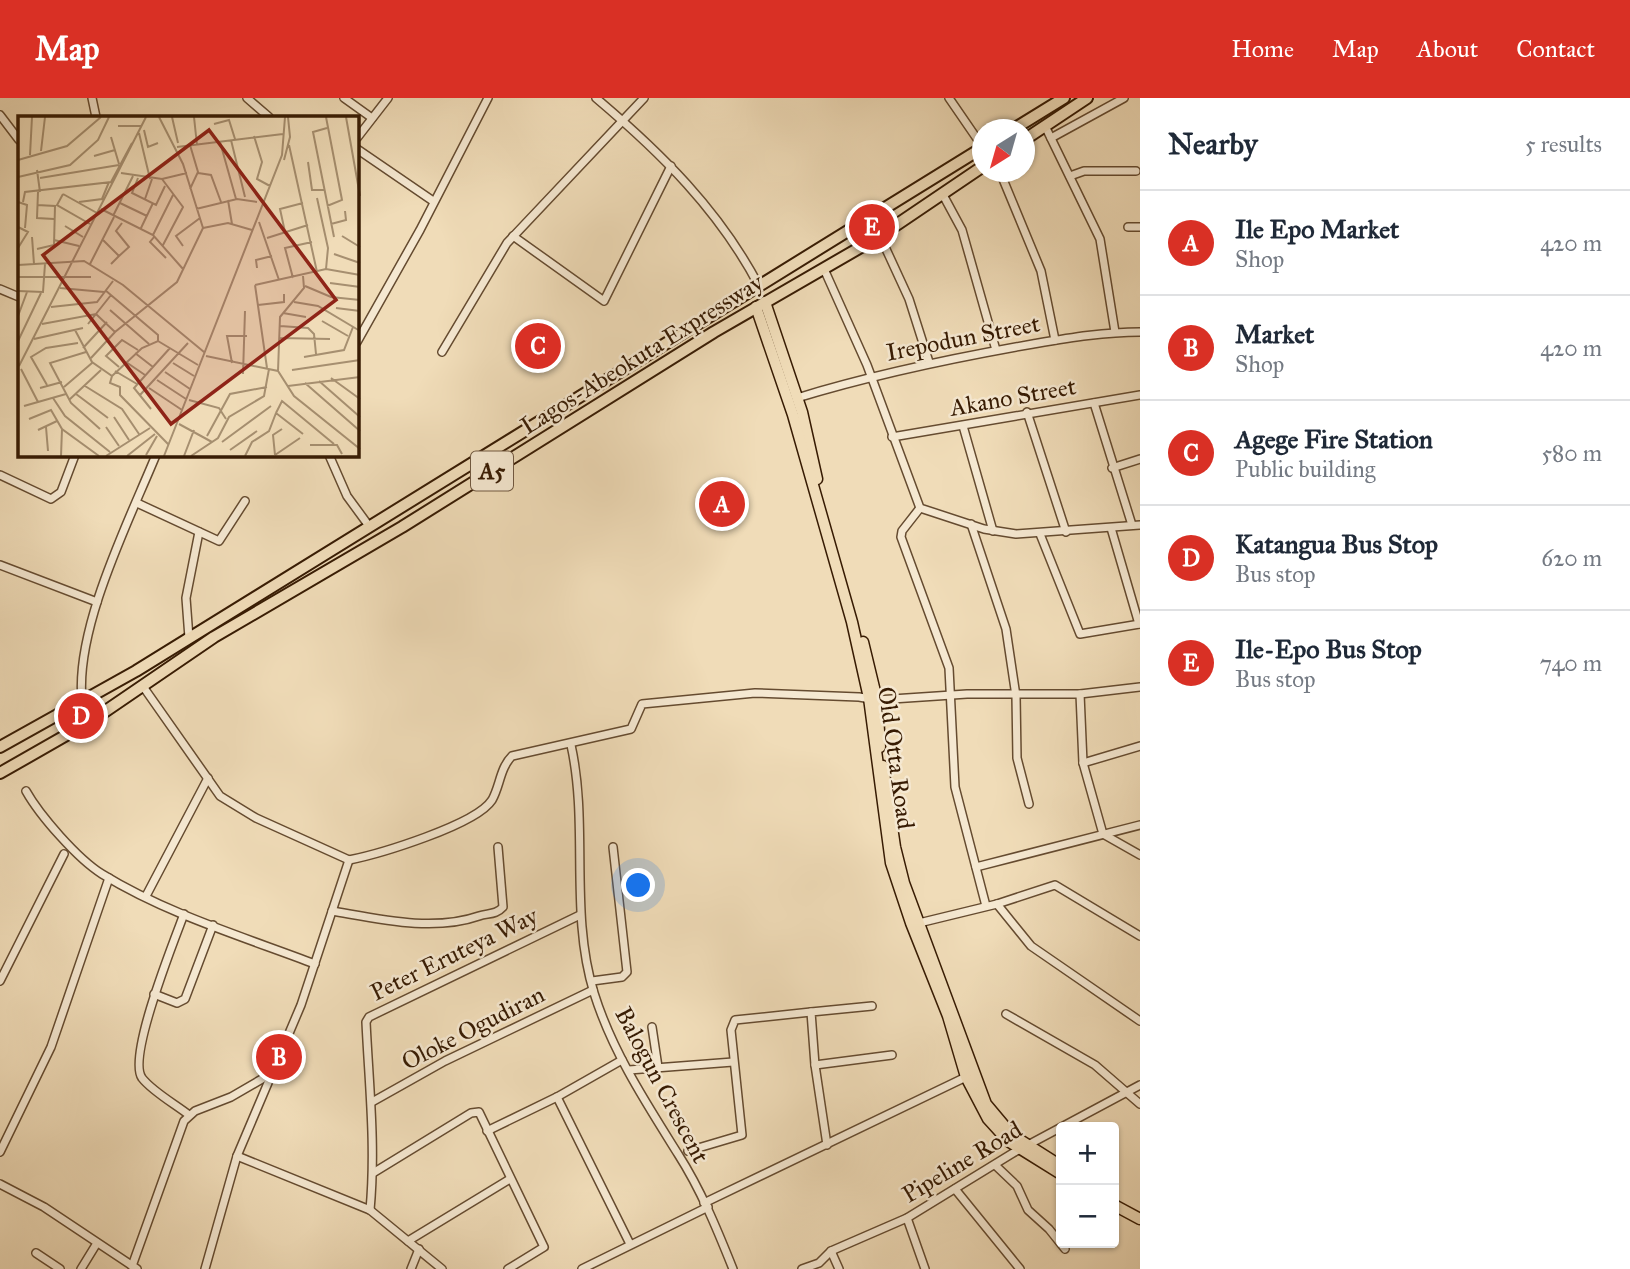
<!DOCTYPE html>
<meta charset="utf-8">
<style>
body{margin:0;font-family:"IM FELL Great Primer",serif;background:#f6f6f7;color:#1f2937}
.controls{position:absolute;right:21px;bottom:21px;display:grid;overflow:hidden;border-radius:7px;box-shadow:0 2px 5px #0004}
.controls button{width:63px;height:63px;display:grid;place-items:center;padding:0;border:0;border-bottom:2px solid #e0e1e3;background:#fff;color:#1f2937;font:35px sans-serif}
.compass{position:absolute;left:972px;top:21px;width:63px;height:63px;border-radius:50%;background:#fff;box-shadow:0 2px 5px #0004;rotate:217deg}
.you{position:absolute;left:639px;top:788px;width:24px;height:24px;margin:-18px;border:5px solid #fff;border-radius:50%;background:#1a73e8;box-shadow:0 0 0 10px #1a73e833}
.badge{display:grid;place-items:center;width:46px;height:46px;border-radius:50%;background:#d93025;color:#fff;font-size:23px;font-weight:700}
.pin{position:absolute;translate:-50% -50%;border:4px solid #fff;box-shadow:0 2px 7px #0006}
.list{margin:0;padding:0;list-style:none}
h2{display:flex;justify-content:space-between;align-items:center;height:91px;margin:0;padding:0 28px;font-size:30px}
h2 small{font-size:23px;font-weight:400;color:#747a83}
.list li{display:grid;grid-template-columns:46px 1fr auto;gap:21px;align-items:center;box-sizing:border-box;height:105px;padding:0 28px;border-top:2px solid #e0e1e3}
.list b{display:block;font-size:26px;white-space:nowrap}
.list p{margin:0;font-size:23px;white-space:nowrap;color:#747a83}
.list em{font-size:23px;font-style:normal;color:#747a83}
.map{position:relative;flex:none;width:1140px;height:1171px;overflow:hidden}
header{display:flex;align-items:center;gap:42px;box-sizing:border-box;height:98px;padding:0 35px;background:#d93025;color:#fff}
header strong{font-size:33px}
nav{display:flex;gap:38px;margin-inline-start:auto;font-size:24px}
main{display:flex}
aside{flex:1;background:#fff}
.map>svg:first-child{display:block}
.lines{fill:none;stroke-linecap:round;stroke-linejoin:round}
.minor-casing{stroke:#654b30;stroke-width:10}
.major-casing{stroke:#371b03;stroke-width:13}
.highway-casing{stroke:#371b03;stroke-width:14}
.minor{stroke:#f5e8d1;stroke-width:7}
.major{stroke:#f0dcb8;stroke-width:10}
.highway{stroke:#f0dcb8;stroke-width:10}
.labels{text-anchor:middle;stroke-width:5;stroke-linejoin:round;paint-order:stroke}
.shield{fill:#f5e8d1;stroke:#705841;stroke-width:2}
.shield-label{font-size:23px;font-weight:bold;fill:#371b03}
.street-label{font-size:24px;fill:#371b03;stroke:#f5e8d1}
.inset-road{fill:none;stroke:#a68f70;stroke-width:2}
.view{fill:#8f2418;fill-opacity:0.15;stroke:#8f2418;stroke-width:3.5}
.inset-edge{fill:none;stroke:#371b03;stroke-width:3.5}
</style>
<header>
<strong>Map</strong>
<nav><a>Home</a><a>Map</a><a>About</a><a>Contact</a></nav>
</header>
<main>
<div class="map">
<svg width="1140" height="1171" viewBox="0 0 1140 1171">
<rect width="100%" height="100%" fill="#f0dcb8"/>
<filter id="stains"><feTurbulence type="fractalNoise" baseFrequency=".00286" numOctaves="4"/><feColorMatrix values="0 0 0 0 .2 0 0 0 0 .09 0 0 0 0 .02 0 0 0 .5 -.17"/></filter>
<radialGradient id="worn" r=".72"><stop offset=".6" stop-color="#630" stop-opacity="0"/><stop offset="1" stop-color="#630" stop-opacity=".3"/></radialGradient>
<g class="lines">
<defs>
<g id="minor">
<path d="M92,0L96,19"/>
<path d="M247,0L269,19"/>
<path d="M344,0L372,20"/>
<path d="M596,0C661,55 719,112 759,188"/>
<path d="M949,0L982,48"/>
<path d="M0,17L19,42"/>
<path d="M1045,28L1100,141L1115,234"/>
<path d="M357,40L388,0"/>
<path d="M1051,40L1124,0"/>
<path d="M357,51L433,103"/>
<path d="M1000,74L1041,173L1055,242"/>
<path d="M1070,78L1084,73H1136"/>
<path d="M942,95L962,132L996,252"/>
<path d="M1128,129H1140"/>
<path d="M513,138L604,203L671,68"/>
<path d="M880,138L909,201L929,264"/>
<path d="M824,171L867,267L920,410L984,431L1016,436L1140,427"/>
<path d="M0,191L19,199"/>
<path d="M357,244L420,132L488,0"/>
<path d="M442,254L507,145L644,0"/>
<path d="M797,300C875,276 953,260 1033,246C1069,240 1104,234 1140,234"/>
<path d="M1094,305L1132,427"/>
<path d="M1027,314L1066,434"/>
<path d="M963,328L993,433"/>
<path d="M892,339L1140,297"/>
<path d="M329,357L347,398L369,428"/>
<path d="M1112,370L1140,361"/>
<path d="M0,377L51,401L61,394L75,357"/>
<path d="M137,405L219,443L245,403"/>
<path d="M920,410L902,433L901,439L949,570L955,689L986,808"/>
<path d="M971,426L1006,531L1016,598L1017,660L1029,706"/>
<path d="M1111,430L1139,526"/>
<path d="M1040,436L1080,536L1140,526"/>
<path d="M0,467L97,504"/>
<path d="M189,540L186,500L199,434"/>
<path d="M142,587L220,698L256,720L349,762"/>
<path d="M1080,596L1083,665L1103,736L1140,757"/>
<path d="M82,602C75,530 128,425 156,357"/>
<path d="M571,647C589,728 569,814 594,895C612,953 646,1005 678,1056C701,1092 717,1131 733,1171"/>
<path d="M1083,665L1140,648"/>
<path d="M26,693C40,718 78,761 102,776C167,816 244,839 315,866"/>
<path d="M349,762C379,756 476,727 492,702C500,688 500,670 512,658L631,631L642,606L755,595L859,599L877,602L967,596H1080L1140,589"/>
<path d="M976,769L1140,727"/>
<path d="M146,798L208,680"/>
<path d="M997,806L1031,848L1140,923"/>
<path d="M332,813C379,821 433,834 479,818C488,815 496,817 503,809L498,749"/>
<path d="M184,816C174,843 127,959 142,980C153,994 175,1006 189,1017"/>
<path d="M919,825L997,806L1055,787L1140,838"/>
<path d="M0,883L64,756"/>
<path d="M592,883L622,879L627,874L613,749"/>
<path d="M154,896L177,905L185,901L213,827"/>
<path d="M1006,916L1095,967L1140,1006"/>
<path d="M652,929L658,969"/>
<path d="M815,967L892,957"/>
<path d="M629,972L733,964"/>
<path d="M557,999L630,1146"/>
<path d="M372,1004L445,963L593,892"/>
<path d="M487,1033L557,999L622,962"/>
<path d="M827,1047L815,967L811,914L872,908"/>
<path d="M688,1053L742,1037L731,932L735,922L811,914"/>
<path d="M0,1054L51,949L109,780"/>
<path d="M237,1058L370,1112L442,1171"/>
<path d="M995,1067L1017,1088L1028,1112L1049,1131L1065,1151"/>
<path d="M373,1075L471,1015L479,1014L544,1149L508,1171"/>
<path d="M0,1086L44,1109L137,1171"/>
<path d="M955,1091L1020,1171"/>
<path d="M704,1105L966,979"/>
<path d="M370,1112C376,1048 369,987 366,924L369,919L580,817"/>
<path d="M907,1120L925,1171"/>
<path d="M408,1143L510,1081"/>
<path d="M831,1153L839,1171"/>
<path d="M36,1155L60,1171"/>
<path d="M132,1168L184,1023L195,1013L231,999L274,974"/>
<path d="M81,1171L97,1145"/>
<path d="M205,1171L237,1058L301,907L349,762"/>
<path d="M411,1171L419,1151"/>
<path d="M582,1171L708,1109"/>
<path d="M802,1171L819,1165L831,1153L907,1120L1013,1055L1140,987"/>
</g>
<g id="major">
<path d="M765,204L802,314L817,381"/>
<path d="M756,209L793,317L852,524L869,600L891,765L911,825L948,918L966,979L988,1021L1008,1043L1061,1076"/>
<path d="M863,544L877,602L880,649"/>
<path d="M883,668L895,749L904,785L986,1006L1012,1037L1061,1068"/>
<path d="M1114,1107L1140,1121"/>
</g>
<g id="highway">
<path d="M1012,32L1064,0"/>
<path d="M1024,42L1087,0"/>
<path d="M0,649L136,573L982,50"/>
<path d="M0,675L91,623L214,539L402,429L714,234L880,138L982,69"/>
</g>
</defs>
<!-- minor casing -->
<use href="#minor" class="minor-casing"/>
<!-- major casing -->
<use href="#major" class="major-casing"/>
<!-- highway casing -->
<use href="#highway" class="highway-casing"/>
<!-- minor -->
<use href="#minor" class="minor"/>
<!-- major -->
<use href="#major" class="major"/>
<!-- highway -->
<use href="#highway" class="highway"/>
</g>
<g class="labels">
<!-- shield labels -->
<rect class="shield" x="471" y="353.5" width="42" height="39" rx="5"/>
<g class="shield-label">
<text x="492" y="381">A5</text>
</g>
<!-- street labels -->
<g class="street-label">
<text transform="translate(963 240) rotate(-11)" y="8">Irepodun Street</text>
<text transform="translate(642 256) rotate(-32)" y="8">Lagos-Abeokuta Expressway</text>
<text transform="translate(1013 299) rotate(-10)" y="8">Akano Street</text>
<text transform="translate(896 660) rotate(82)" y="8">Old Otta Road</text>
<text transform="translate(454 856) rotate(-26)" y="8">Peter Eruteya Way</text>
<text transform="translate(473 930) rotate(-27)" y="8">Oloke Ogudiran</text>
<text transform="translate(662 987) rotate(62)" y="8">Balogun Crescent</text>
<text transform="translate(962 1064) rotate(-31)" y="8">Pipeline Road</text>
</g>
</g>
<!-- overview -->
<g transform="translate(18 18)">
<rect width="341" height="341" fill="#f0dcb8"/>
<path class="inset-road" d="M141,1L165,48L185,112M154,1L160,27M176,1L179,29M308,1L324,84L309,90M328,1L342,80M196,8L211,4L217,23M100,10H124M309,12L295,16L316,121M126,14L130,31L140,27M121,17L132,63M236,20L244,46L239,63L252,70M93,21L101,48M213,24L227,81M202,26L218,83M172,29L180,56L172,73M271,29L299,156M159,31L265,18M23,35L27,1M12,39L14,1M76,40L97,34M0,44L49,30L83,1M266,44L272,21L270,1M290,46L294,74H306M19,54L22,76M103,57L144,63L169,57M180,57L193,59L203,86M0,61L52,49L80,24L91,1M22,62L101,49M120,62L114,77L138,89L147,70M144,63L165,91L145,129M20,76L19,102L36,103M45,78L39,89L72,108M45,78L79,97M299,82L310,132L308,153M127,83L134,63M210,84L214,108M0,86L9,89L7,112M5,86L7,76L93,66L114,27M61,86L84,83L91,66M102,87L129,100M19,89L37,90L36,129L19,133M83,93L135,119L165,153M178,93L219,83L239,86M95,100L115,60M241,106L261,164M313,108L328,104L327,95M47,110L65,121M0,111L10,116L0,132M123,112L135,87M185,112L210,107L234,114M267,116L262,93L285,87M135,119L155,79M324,120L342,131M14,121L16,148M136,121L132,126L148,142M249,122L290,109M84,123L101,140L93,148M36,124L61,130M165,130L158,120L182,102M316,138L342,147M101,140L111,131L98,115L104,107M72,148L96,101M0,149L66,145L105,169L186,236M239,152L238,144L254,140M0,161H73M275,162L267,132L294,126M312,167L342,171M237,169L308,153L342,159M237,169L249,252M287,170L313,181L342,184M42,172L86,176M87,174L140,219V225M0,175L25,176L27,148M276,186L300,190L342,215M240,189L266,186V178M33,191L79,186L95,165M318,192L342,195M92,194L131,228M265,197L288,201M0,200L9,176M304,205L330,220M24,208L78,198L97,216M70,208L93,179M262,210L290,212L296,218L298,238M57,214L74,246L94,260M262,222L312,223M16,223L65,212M0,225L23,177M65,232L89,206M68,236L32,247L53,287L82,313M117,237L135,251M188,240L260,255L276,280L342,333M286,241L326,234L335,211M73,242L97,216L159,166L185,112M108,246L127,259M155,247L176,260M214,247L209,220H229M1,250L128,1M101,251L88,240L104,224L120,234M3,253L20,286M274,254L342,244M97,255L119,268M260,255L262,201L286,172L285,160M147,256L172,273M225,258L227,195M94,260L124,232L140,225L180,249M94,260L92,267L102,271V279L150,328M313,262L342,283M139,264L168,283M301,265L342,301M287,267L342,315M29,269L13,241L28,232L60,227M67,270L104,293L121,318M270,270L342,261M46,271L74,247M22,272L44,266M131,272L164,294M58,278L90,302M122,279L170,227M35,282L47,300L92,336M51,284L83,254M171,284L201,292L208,303M6,290L48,278M133,293L116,272L152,232M258,297L264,285L316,328M96,301L111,324M11,303L33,294L44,313L81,340M161,308L194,326M28,311L30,335M88,311L101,330M20,314L39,305M189,320L212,278L249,271M204,326L253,290M292,329H319L324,338M212,334L239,315M128,339L139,320M257,339L255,319L264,313M257,339L282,322M43,340L44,313M88,340L132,312M109,340L137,318M146,340L264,39L267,1M166,340L176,314M173,340L200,322L211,301L246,280L251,253M227,340L234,326L251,315L258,297L285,318"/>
<path class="view" d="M191,14L318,184L153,308L25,139Z"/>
<rect width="341" height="341" class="inset-edge"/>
</g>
<rect width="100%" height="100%" filter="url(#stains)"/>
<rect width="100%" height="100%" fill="url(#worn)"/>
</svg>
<div class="controls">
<button>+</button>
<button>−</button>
</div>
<svg class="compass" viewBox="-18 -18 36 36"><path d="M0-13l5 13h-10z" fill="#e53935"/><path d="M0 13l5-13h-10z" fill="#747a83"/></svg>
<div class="you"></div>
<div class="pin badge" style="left:722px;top:406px">A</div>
<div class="pin badge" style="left:279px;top:959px">B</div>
<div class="pin badge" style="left:538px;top:248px">C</div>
<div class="pin badge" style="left:81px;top:618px">D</div>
<div class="pin badge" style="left:872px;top:129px">E</div>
</div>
<aside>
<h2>Nearby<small>5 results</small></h2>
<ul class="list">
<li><span class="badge">A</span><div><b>Ile Epo Market</b><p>Shop</p></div><em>420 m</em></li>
<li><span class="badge">B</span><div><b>Market</b><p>Shop</p></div><em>420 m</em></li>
<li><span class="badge">C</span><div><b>Agege Fire Station</b><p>Public building</p></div><em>580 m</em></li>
<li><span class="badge">D</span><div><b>Katangua Bus Stop</b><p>Bus stop</p></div><em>620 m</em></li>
<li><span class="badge">E</span><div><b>Ile-Epo Bus Stop</b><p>Bus stop</p></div><em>740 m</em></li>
</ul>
</aside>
</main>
